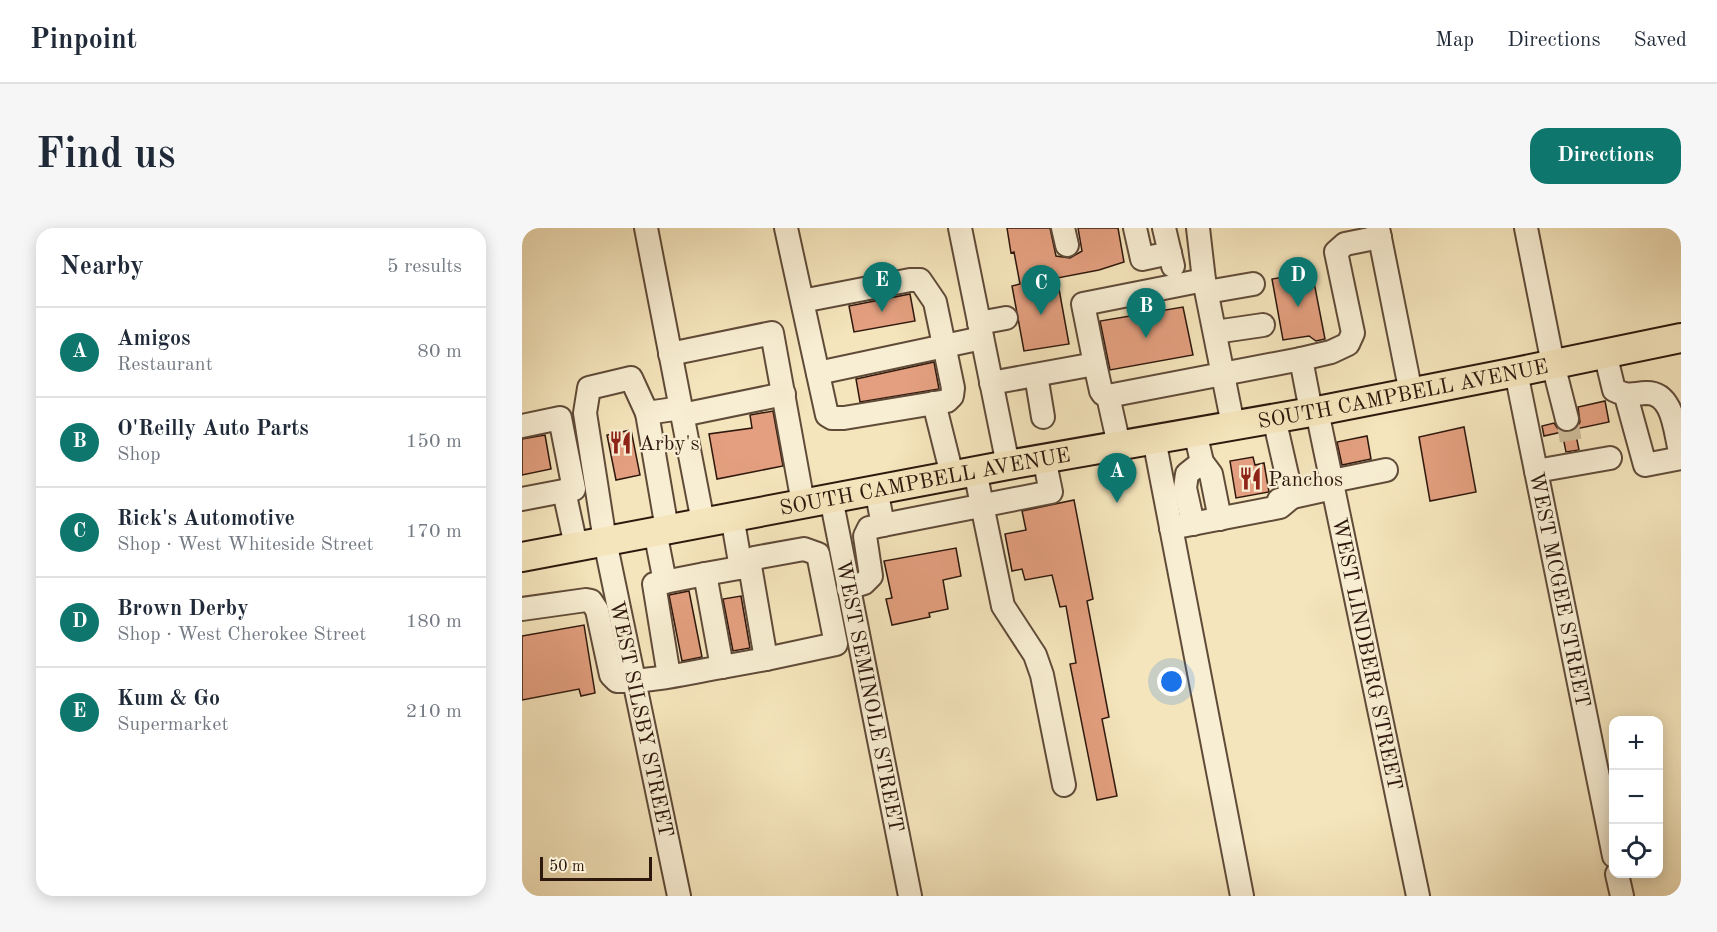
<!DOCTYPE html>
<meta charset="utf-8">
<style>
body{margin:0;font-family:"Old Standard TT",serif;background:#f6f6f7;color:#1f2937}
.controls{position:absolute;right:18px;bottom:18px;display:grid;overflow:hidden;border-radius:12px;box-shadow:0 3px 15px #0003}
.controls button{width:54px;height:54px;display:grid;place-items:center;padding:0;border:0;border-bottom:2px solid #e0e1e3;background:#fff;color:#1f2937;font:30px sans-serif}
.scale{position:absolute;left:18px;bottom:15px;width:112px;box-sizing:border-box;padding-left:6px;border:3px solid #2e180d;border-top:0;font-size:16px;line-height:21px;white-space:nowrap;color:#2e180d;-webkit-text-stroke:4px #f8eed3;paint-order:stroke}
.you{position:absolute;left:650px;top:454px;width:21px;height:21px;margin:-15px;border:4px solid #fff;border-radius:50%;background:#1a73e8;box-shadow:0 0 0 9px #1a73e833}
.badge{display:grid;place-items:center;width:39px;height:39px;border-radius:50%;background:#0f766e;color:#fff;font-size:20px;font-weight:700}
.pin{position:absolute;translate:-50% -50px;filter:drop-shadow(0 2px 3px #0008)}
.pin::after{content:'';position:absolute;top:32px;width:21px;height:18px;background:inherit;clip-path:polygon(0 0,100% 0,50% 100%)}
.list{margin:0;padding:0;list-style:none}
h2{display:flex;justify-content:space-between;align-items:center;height:78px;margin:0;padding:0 24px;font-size:26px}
h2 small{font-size:20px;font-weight:400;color:#747a83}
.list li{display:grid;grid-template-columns:39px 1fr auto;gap:18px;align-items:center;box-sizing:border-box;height:90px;padding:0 24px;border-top:2px solid #e0e1e3}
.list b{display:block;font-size:22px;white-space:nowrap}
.list p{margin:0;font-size:20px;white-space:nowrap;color:#747a83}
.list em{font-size:20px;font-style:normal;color:#747a83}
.icon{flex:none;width:33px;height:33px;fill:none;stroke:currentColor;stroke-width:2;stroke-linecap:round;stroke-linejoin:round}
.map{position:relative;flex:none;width:1159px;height:668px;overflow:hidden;border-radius:18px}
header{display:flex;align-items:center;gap:36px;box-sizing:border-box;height:84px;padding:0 30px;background:#fff;border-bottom:2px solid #e0e1e3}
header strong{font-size:28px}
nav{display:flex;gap:33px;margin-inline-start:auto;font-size:21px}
.intro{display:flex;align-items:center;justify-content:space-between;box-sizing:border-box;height:144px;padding:0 36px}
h1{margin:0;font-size:42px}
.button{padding:15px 27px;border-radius:18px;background:#0f766e;color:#fff;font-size:21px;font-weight:700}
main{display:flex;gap:36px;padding:0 36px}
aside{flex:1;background:#fff;border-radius:18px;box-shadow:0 3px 15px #0003}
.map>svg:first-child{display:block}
.building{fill:#e39f7f;stroke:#2e180d;stroke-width:1.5}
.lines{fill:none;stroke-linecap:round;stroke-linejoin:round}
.minor-tunnel{stroke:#cdbc99;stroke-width:22;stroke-dasharray:22 11;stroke-linecap:butt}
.minor-casing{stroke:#604b39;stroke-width:26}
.major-casing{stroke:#2e180d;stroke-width:32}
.minor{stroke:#f8eed3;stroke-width:22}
.major{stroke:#f5e5bc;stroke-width:28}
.labels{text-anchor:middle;stroke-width:4.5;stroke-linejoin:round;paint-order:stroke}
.street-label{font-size:21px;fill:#2e180d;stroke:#f8eed3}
.poi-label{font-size:21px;fill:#2e180d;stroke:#f8eed3;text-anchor:start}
</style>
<header>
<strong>Pinpoint</strong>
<nav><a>Map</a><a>Directions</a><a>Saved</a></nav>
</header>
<div class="intro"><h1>Find us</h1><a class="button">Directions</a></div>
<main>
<aside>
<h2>Nearby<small>5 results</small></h2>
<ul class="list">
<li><span class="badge">A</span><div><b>Amigos</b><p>Restaurant</p></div><em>80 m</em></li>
<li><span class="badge">B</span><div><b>O'Reilly Auto Parts</b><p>Shop</p></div><em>150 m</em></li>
<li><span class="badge">C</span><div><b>Rick's Automotive</b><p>Shop · West Whiteside Street</p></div><em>170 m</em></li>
<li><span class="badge">D</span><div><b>Brown Derby</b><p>Shop · West Cherokee Street</p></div><em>180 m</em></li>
<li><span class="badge">E</span><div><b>Kum &amp; Go</b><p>Supermarket</p></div><em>210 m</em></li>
</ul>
</aside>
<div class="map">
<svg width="1159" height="668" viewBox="0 0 1159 668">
<rect width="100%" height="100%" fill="#f5e5bc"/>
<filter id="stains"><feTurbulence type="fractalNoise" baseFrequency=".00333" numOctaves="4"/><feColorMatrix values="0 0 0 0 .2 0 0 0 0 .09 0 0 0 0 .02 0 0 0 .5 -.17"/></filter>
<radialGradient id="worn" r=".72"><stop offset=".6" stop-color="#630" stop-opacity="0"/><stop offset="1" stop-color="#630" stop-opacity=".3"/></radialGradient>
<!-- building -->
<g class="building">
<path d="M485,0H528L534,28L548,30L560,23L556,0H596L602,34L577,42L535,50L547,116L502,123L490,58L498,56L492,24L489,25Z"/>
<path d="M790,44L803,111L794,113L787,108L761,112L750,51Z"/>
<path d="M388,66L393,93L332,104L327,78Z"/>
<path d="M661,79L671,127L588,142L578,93Z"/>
<path d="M412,134L417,161L338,174L334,151Z"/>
<path d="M1083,173L1087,194L1054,201L1058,194L1056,179Z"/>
<path d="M251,183L261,238L195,251L187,206L230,200L228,187Z"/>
<path d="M1032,195L1036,201L1041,204H1048L1053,202L1057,222L1044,224L1040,204L1022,208L1020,198Z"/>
<path d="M942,199L954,264L908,273L897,209Z"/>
<path d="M109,202L118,247L94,252L85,207Z"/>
<path d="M23,207L29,241L0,247V211Z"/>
<path d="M845,208L849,231L820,237L815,214Z"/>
<path d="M731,229L733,237L742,235L747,264L714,270L708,233Z"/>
<path d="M552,272L571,371L565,373L587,489L580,491L595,568L575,572L548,436L554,435L544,378L538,379L530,347L503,352L500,341L490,343L483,306L504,302L500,283Z"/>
<path d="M434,320L439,348L421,352L426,381L407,385L408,389L370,397L364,371L370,370L362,333Z"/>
<path d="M167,363L180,429L160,433L147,367Z"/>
<path d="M219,368L228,420L211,423L201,371Z"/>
<path d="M62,397L73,465L59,468L57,461L0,472V408Z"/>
</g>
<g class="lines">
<!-- minor-tunnel -->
<path class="minor-tunnel" d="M1045,191L1051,226"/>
<defs>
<g id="minor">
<path d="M124,0L181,294"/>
<path d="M264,0L305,187L310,190H322L425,173L430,168L431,160L413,74L398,52H388L280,73"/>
<path d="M438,0L486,237"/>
<path d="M541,0L545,17"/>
<path d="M613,0L620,31L648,25"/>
<path d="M642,0L651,38"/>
<path d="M676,0L682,52"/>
<path d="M856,0L889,165"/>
<path d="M1004,0L1031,136L1045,191"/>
<path d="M685,64L731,56"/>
<path d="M457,95L484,90"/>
<path d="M693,104L741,97"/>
<path d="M1083,125L1092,162C1107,169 1109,166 1124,165C1153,164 1153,208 1159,227"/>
<path d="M148,126L250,105L281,275"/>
<path d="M779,131L809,124L826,116L831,105L814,24L823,16L858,9"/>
<path d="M573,136L561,76L682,52L711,197"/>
<path id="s1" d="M994,144L1092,628"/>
<path d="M296,145L460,110"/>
<path d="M514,147L521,189"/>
<path d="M469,155L573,136L579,163L581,166L586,168L779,131L789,183"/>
<path d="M586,168L597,217"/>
<path d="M1104,168L1123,237L1159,230"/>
<path d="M412,175L430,247"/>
<path id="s2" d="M795,183L896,668"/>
<path d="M125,185L145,301"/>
<path d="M160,187L262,166"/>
<path d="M0,198L38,190L52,261L0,271"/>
<path d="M673,204L680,234L689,246L698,291"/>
<path d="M632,211L720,668"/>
<path d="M453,243L481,378L513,427L520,447L542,557"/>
<path d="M1014,243L1088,230"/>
<path d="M810,253L864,242"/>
<path d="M354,261L361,297L529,264L522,230"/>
<path d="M42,263L54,318"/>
<path id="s3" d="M309,270L388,668"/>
<path d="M757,272L811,260"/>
<path d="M210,288L219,340"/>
<path d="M671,296L663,260L665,246L680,234"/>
<path d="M649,300L758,279L770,269L752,190"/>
<path d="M133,303L143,354"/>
<path d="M228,338L232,330L282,321L296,326L314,416L244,431"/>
<path d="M183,346L228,338L244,431L200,439"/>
<path d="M326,360L342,355L349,348L343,308L347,300L361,297"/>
<path d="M0,381L64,372L69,373L75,382L89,447L95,453C130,454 165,445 200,439L183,346L132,356L147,448"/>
<path d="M1095,646L1100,668"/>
<path d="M157,668L83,313L63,185L67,160L109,150L125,185L159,180"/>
</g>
<g id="major">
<path id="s4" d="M0,329L486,237L795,183L994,144L1159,110"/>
</g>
</defs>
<!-- minor casing -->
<use href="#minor" class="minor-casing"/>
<!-- major casing -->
<use href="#major" class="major-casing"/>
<!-- minor -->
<use href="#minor" class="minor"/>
<!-- major -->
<use href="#major" class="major"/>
</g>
<!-- icons -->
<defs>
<symbol id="restaurant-bare" viewBox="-9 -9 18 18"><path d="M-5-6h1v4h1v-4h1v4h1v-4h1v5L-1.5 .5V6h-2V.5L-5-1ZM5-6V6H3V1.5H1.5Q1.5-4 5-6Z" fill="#8f2418" stroke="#f8eed3" stroke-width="2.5" paint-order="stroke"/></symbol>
</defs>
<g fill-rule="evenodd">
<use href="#restaurant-bare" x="82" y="198" width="33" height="33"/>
<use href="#restaurant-bare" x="712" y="234" width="33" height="33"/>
</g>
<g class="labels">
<!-- street labels -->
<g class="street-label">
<text dy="7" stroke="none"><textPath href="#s4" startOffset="896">SOUTH CAMPBELL AVENUE</textPath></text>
<text dy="7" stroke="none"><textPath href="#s4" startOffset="410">SOUTH CAMPBELL AVENUE</textPath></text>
<text dy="7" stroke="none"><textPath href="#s1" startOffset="222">WEST MCGEE STREET</textPath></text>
<text dy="7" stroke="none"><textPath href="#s2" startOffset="248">WEST LINDBERG STREET</textPath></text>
<text dy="7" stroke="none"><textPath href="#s3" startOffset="202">WEST SEMINOLE STREET</textPath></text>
<text transform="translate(120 491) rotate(78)" y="7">WEST SILSBY STREET</text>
</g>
<!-- poi labels -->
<g class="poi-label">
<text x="117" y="222">Arby's</text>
<text x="746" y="258">Panchos</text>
</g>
</g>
<rect width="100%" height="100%" filter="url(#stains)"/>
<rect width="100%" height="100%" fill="url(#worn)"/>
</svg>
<div class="controls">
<button>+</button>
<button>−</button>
<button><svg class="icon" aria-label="locate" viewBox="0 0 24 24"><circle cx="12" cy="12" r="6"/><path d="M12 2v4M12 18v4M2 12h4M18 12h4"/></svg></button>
</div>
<div class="scale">50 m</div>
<div class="you"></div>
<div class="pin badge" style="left:595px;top:275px">A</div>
<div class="pin badge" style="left:624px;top:110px">B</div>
<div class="pin badge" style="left:519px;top:87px">C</div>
<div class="pin badge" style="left:776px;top:79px">D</div>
<div class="pin badge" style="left:360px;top:84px">E</div>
</div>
</main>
